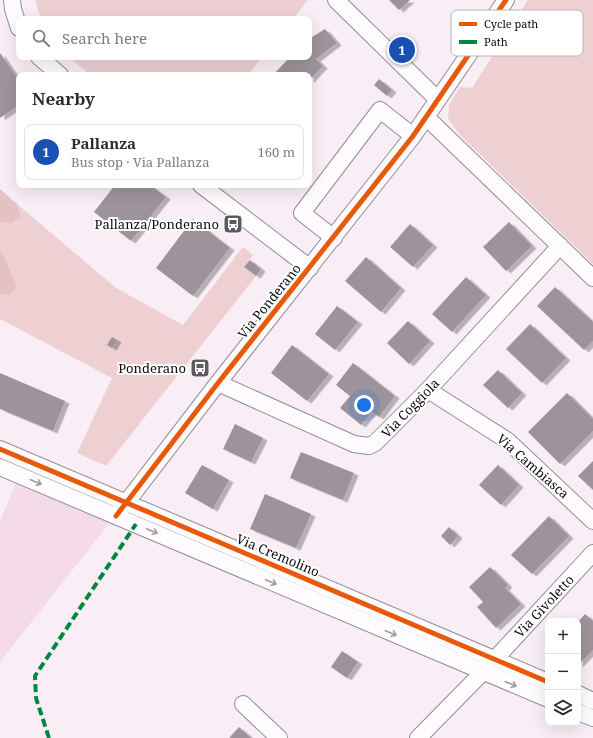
<!DOCTYPE html>
<meta charset="utf-8">
<style>
body{margin:0;font-family:"Noto Serif",serif;background:#f2f2f3;color:#2b2b33}
.controls{position:absolute;right:12px;bottom:12px;display:grid;overflow:hidden;border-radius:8px;box-shadow:0 4px 16px #0002}
.controls button{width:36px;height:36px;display:grid;place-items:center;padding:0;border:0;border-bottom:1px solid #e1e1e2;background:#fff;color:#2b2b33;font:20px sans-serif}
.you{position:absolute;left:364px;top:405px;width:14px;height:14px;margin:-10px;border:3px solid #fff;border-radius:50%;background:#1a73e8;box-shadow:0 0 0 6px #1a73e833}
.badge{display:grid;place-items:center;width:26px;height:26px;border-radius:50%;background:#5f5a5d;color:#fff;font-size:13px;font-weight:700}
.pin{position:absolute;translate:-50% -50%;border:2px solid #fff;box-shadow:0 1px 4px #0006}
.list{margin:0;padding:0;list-style:none}
h2{display:flex;justify-content:space-between;align-items:center;height:52px;margin:0;padding:0 16px;font-size:17px}
h2 small{font-size:13px;font-weight:400;color:#7c7c81}
.list li{display:grid;grid-template-columns:26px 1fr auto;gap:12px;align-items:center;box-sizing:border-box;height:56px;margin:0 8px 8px;padding:0 8px;border:1px solid #e1e1e2;border-radius:8px}
.list b{display:block;font-size:15px;white-space:nowrap}
.list p{margin:0;font-size:13px;white-space:nowrap;color:#7c7c81}
.list em{font-size:13px;font-style:normal;color:#7c7c81}
.icon{flex:none;width:22px;height:22px;fill:none;stroke:currentColor;stroke-width:2;stroke-linecap:round;stroke-linejoin:round}
.map{position:relative;flex:none;width:593px;height:738px;overflow:hidden}
.search{position:absolute;background:#fff;box-shadow:0 4px 16px #0002;left:16px;top:16px;width:296px;height:44px;display:flex;align-items:center;gap:10px;box-sizing:border-box;padding:0 14px;border-radius:8px;color:#7c7c81;font-size:15px}
.panel{position:absolute;background:#fff;box-shadow:0 4px 16px #0002;left:16px;top:72px;width:296px;height:116px;border-radius:8px}
.map>svg:first-child{display:block}
.farmland{fill:#f5dbea}
.green{fill:#eed0d3}
.forest{fill:#e5c1c2}
.building{fill:#9c949a;filter:url(#shadow)}
.lines{fill:none;stroke-linecap:round;stroke-linejoin:round}
.minor-casing{stroke:#938d91;stroke-width:18}
.minor{stroke:#fefcfe;stroke-width:16}
.quiet{stroke:#00873e;stroke-width:4;stroke-dasharray:8 4;stroke-linecap:butt}
.cycleway-casing{stroke:#fff;stroke-width:8}
.cycleway{stroke:#e8590c;stroke-width:5}
.oneway{stroke:#9d9c9d}
.labels{text-anchor:middle;stroke-width:4;stroke-linejoin:round;paint-order:stroke}
.poi-label{font-size:13px;fill:#0b0b0b;stroke:#fff;text-anchor:end}
.street-label{font-size:13px;fill:#0b0b0b;stroke:#fff}
.key{fill:#fff;stroke:#b6b6b6;stroke-width:1}
.key-label{font-size:11px;fill:#0b0b0b}
</style>
<div class="map">
<svg width="593" height="738" viewBox="0 0 593 738">
<defs>
<filter id="shadow"><feDropShadow dx="4.5" dy="2.5" stdDeviation="0" flood-color="#0004"/></filter>
</defs>
<rect width="100%" height="100%" fill="#faeef6"/>
<!-- farmland -->
<path class="farmland" d="M16,482L111,521L0,662V521Z"/>
<!-- green -->
<g class="green">
<path d="M35,0H308L293,19H41Z"/>
<path d="M528,0H593V264L461,136L448,119L449,105L460,87L472,88Z"/>
<path d="M69,57H262L248,75H90Z"/>
<path d="M17,204L116,288L183,325L243,247L253,255L244,267L256,276L106,466L77,453L112,378L0,319V294L10,295L17,286L3,253L0,251V222L11,224L20,217Z"/>
</g>
<!-- forest -->
<g class="forest">
<path d="M0,189L17,204L21,217L11,224L0,222Z"/>
<path d="M0,251L3,253L17,286L10,295L0,294Z"/>
</g>
<!-- building -->
<g class="building">
<path d="M389,0H410L399,10Z"/>
<path d="M325,29L337,43L316,59L323,66L309,81V75H273L290,57H309V39Z"/>
<path d="M0,53L19,80V105L0,118Z"/>
<path d="M379,79L392,90L387,96L374,85Z"/>
<path d="M115,185H150L166,197L131,241L94,212Z"/>
<path d="M193,219L230,248L193,296L156,268Z"/>
<path d="M509,222L532,246L506,271L483,247Z"/>
<path d="M410,224L433,245L413,267L390,247Z"/>
<path d="M366,257L401,288L381,312L345,281Z"/>
<path d="M250,260L261,269L256,276L244,267Z"/>
<path d="M466,277L486,295L452,332L432,314Z"/>
<path d="M555,287L593,322V341L584,350L537,306Z"/>
<path d="M337,306L358,322L335,350L315,334Z"/>
<path d="M408,321L430,341L409,364L387,343Z"/>
<path d="M530,324L566,358L542,383L506,349Z"/>
<path d="M112,337L117,340L112,348L107,345Z"/>
<path d="M292,345L329,374L307,401L271,373Z"/>
<path d="M353,363L395,396L379,417L372,412L361,425L340,408L350,396L336,385Z"/>
<path d="M498,370L522,393L508,408L483,385Z"/>
<path d="M0,373L65,401L53,431L0,409Z"/>
<path d="M567,393L593,419V431L560,464L528,432Z"/>
<path d="M235,424L263,438L251,462L223,449Z"/>
<path d="M301,452L354,473L343,500L290,478Z"/>
<path d="M593,461V490L578,476Z"/>
<path d="M202,465L229,480L213,509L185,493Z"/>
<path d="M498,465L519,485L501,505L479,485Z"/>
<path d="M265,494L311,514L296,548L250,529Z"/>
<path d="M549,516L569,536L532,574L511,555Z"/>
<path d="M449,527L458,536L450,545L441,536Z"/>
<path d="M490,567L508,585L505,588L521,604L496,628L477,607L483,602L469,587Z"/>
<path d="M585,614L593,621V650L578,665V622Z"/>
<path d="M342,651L358,662L347,678L331,667Z"/>
<path d="M239,727L251,738H229Z"/>
</g>
<g class="lines">
<defs>
<g id="minor">
<path d="M12,0L13,9L19,28"/>
<path d="M336,0L437,99"/>
<path d="M39,57L60,75"/>
<path d="M426,117L593,278"/>
<path d="M201,185L310,268"/>
<path d="M334,238L302,213L380,110L413,136"/>
<path d="M218,383L354,444L369,446L375,443L428,390L560,246"/>
<path d="M428,390L508,441L593,521"/>
<path d="M0,449L548,682"/>
<path d="M0,467L548,699"/>
<path d="M116,516L218,383L413,136L506,0"/>
<path d="M578,694L593,701"/>
<path d="M243,704L279,738"/>
<path d="M578,712L593,718"/>
<path d="M418,738L483,672L593,553"/>
</g>
</defs>
<!-- minor casing -->
<use href="#minor" class="minor-casing"/>
<!-- minor -->
<use href="#minor" class="minor"/>
<!-- quiet -->
<path class="quiet" d="M49,738L36,698L35,676L136,524"/>
<defs>
<g id="cycleway">
<path d="M0,449L548,682"/>
<path d="M116,516L218,383L413,136L506,0"/>
</g>
</defs>
<!-- cycleway casing -->
<use href="#cycleway" class="cycleway-casing"/>
<!-- cycleway -->
<use href="#cycleway" class="cycleway"/>
</g>
<!-- one-way arrows -->
<defs><path id="oneway-shaft" d="M-6 0H5M1.5-3L5.5 0L1.5 3" fill="none" stroke-width="1.6" stroke-linecap="round" stroke-linejoin="round"/></defs>
<g class="oneway">
<use href="#oneway-shaft" transform="translate(36 482) rotate(23)"/>
<use href="#oneway-shaft" transform="translate(152 531) rotate(23)"/>
<use href="#oneway-shaft" transform="translate(271 582) rotate(23)"/>
<use href="#oneway-shaft" transform="translate(391 633) rotate(23)"/>
<use href="#oneway-shaft" transform="translate(511 684) rotate(23)"/>
</g>
<!-- icons -->
<defs>
<symbol id="bus-square" viewBox="-11 -11 22 22"><rect x="-9" y="-9" width="18" height="18" rx="4" fill="#5f5a5d" stroke="#fff"/><path d="M-5-6H5V4H4V6H2V4H-2V6H-4V4H-5ZM-3.5-4V0h7V-4ZM-3.5 1.2v1.5H-2V1.2ZM2 1.2v1.5H3.5V1.2Z" fill="#fff"/></symbol>
</defs>
<g fill-rule="evenodd">
<use href="#bus-square" x="222" y="213" width="22" height="22"/>
<use href="#bus-square" x="189" y="357" width="22" height="22"/>
</g>
<g class="labels">
<!-- poi labels -->
<g class="poi-label">
<text x="219" y="229">Pallanza/Ponderano</text>
<text x="186" y="373">Ponderano</text>
</g>
<!-- street labels -->
<g class="street-label">
<text transform="translate(269 301) rotate(-51)" y="5">Via Ponderano</text>
<text transform="translate(410 408) rotate(-46)" y="5">Via Coggiola</text>
<text transform="translate(533 466) rotate(41)" y="5">Via Cambiasca</text>
<text transform="translate(278 555) rotate(23)" y="5">Via Cremolino</text>
<text transform="translate(544 606) rotate(-47)" y="5">Via Givoletto</text>
</g>
</g>
<!-- legend -->
<rect x="451" y="10" width="132" height="46" rx="6" class="key"/>
<rect x="459" y="22" width="18" height="4" fill="#e8590c"/>
<rect x="459" y="40" width="18" height="4" fill="#00873e"/>
<g class="key-label">
<text x="484" y="28">Cycle path</text>
<text x="484" y="46">Path</text>
</g>
</svg>
<div class="controls">
<button>+</button>
<button>−</button>
<button><svg class="icon" aria-label="layers" viewBox="0 0 24 24"><path d="M12 4l9 5-9 5-9-5zM3 14l9 5 9-5"/></svg></button>
</div>
<div class="you"></div>
<div class="pin badge" style="left:402px;top:50px;background:#1a4fb4">1</div>
<div class="search"><svg class="icon" aria-label="search" viewBox="0 0 24 24"><circle cx="10" cy="10" r="6"/><path d="M15 15l6 6"/></svg>Search here</div>
<section class="panel">
<h2>Nearby<small></small></h2>
<ul class="list">
<li><span class="badge" style="background:#1a4fb4">1</span><div><b>Pallanza</b><p>Bus stop · Via Pallanza</p></div><em>160 m</em></li>
</ul>
</section>
</div>
